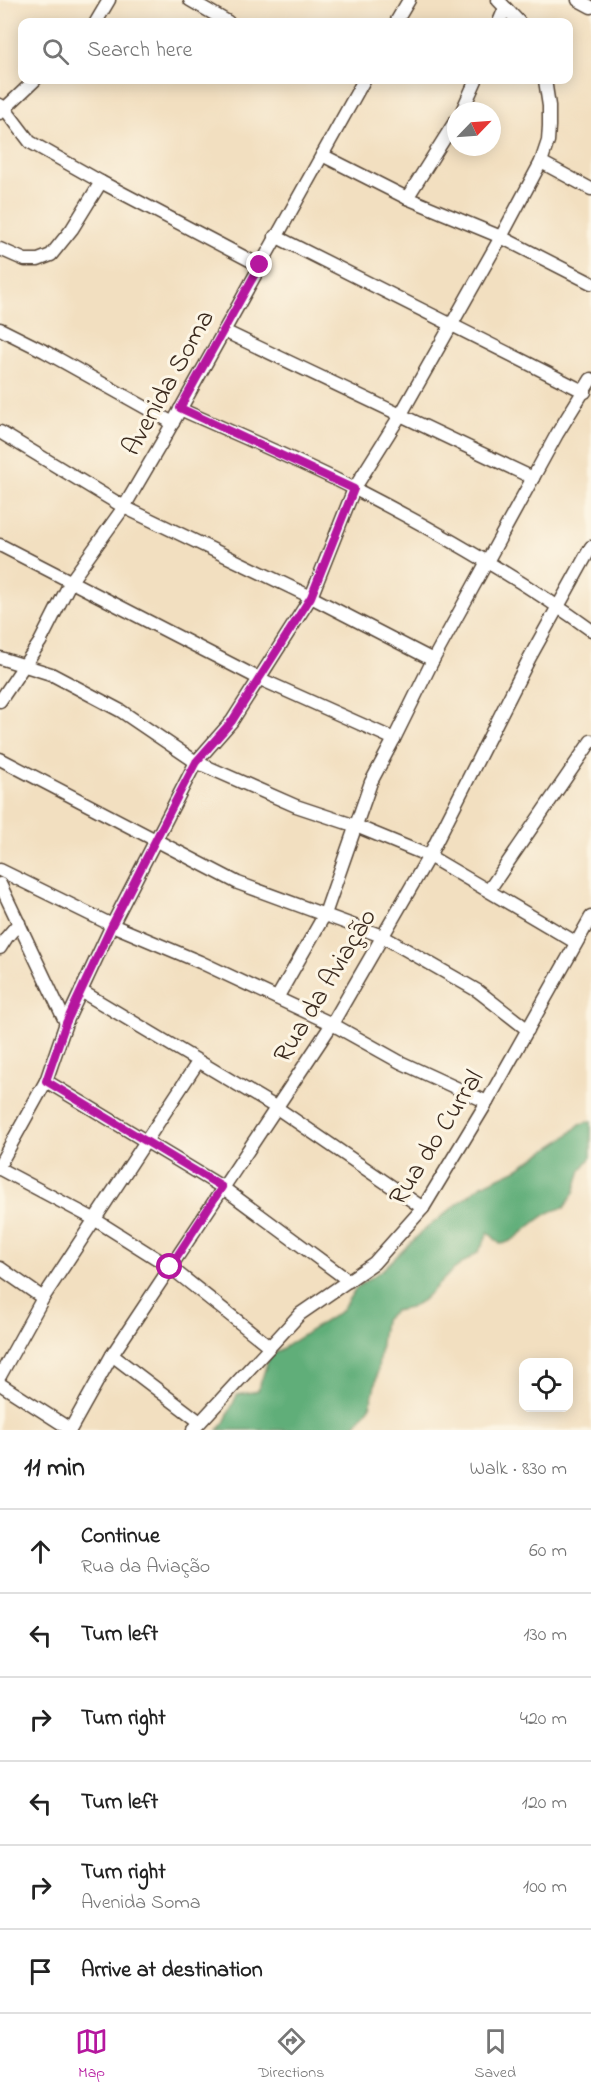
<!DOCTYPE html>
<meta charset="utf-8">
<style>
body{margin:0;font-family:"Indie Flower",sans-serif;background:#f6f6f6;color:#222}
.controls{position:absolute;right:18px;bottom:18px;display:grid;overflow:hidden;border-radius:12px;box-shadow:0 3px 15px #0003}
.controls button{width:54px;height:54px;display:grid;place-items:center;padding:0;border:0;border-bottom:2px solid #e0e0e0;background:#fff;color:#222;font:30px sans-serif}
.compass{position:absolute;left:447px;top:102px;width:54px;height:54px;border-radius:50%;background:#fff;box-shadow:0 3px 15px #0003;rotate:65deg}
.stop{position:absolute;width:18px;height:18px;margin:-14px;border:4px solid #b5179e;border-radius:50%;background:#fff}
.stop.end{background:#b5179e;border-color:#fff;box-shadow:0 2px 6px #0008}
.list{margin:0;padding:0;list-style:none}
h2{display:flex;justify-content:space-between;align-items:center;height:78px;margin:0;padding:0 24px;font-size:26px}
h2 small{font-size:20px;font-weight:400;color:#767676}
.list li{display:grid;grid-template-columns:39px 1fr auto;gap:18px;align-items:center;box-sizing:border-box;height:84px;padding:0 24px;border-top:2px solid #e0e0e0}
.list b{display:block;font-size:22px;white-space:nowrap}
.list p{margin:0;font-size:20px;white-space:nowrap;color:#767676}
.list em{font-size:20px;font-style:normal;color:#767676}
.icon{flex:none;width:33px;height:33px;fill:none;stroke:currentColor;stroke-width:2;stroke-linecap:round;stroke-linejoin:round}
.map{position:relative;flex:none;width:591px;height:1430px;overflow:hidden}
.search{position:absolute;background:#fff;box-shadow:0 3px 15px #0003;left:18px;right:18px;top:18px;height:66px;display:flex;align-items:center;gap:15px;box-sizing:border-box;padding:0 21px;border-radius:12px;color:#767676;font-size:22px}
.sheet{height:582px;background:#fff}
nav{display:flex;justify-content:space-around;align-items:center;box-sizing:border-box;height:84px;border-top:2px solid #e0e0e0;background:#fff;font-size:16px;color:#767676}
nav a{display:grid;justify-items:center;gap:3px}
nav .on{color:#b5179e}
.map>svg:first-child{display:block}
.forest{fill:#60ae79;stroke:#4e6c4c;stroke-width:1.5}
.lines{fill:none;stroke-linecap:round;stroke-linejoin:round}
.street-casing{stroke:#564536;stroke-width:15}
.street{stroke:#fff;stroke-width:12}
.route{stroke:#b5179e;stroke-width:8}
.labels{text-anchor:middle;stroke-width:6;stroke-linejoin:round;paint-order:stroke}
.street-label{font-size:27px;fill:#3b2a1e;stroke:#fcf5e5}
</style>
<div class="map">
<svg width="591" height="1430" viewBox="0 0 591 1430">
<rect width="100%" height="100%" fill="#fcf5e5"/>
<filter id="ink" filterUnits="userSpaceOnUse"><feTurbulence type="fractalNoise" baseFrequency=".0167" numOctaves="2"/><feDisplacementMap in="SourceGraphic" scale="12" xChannelSelector="R" yChannelSelector="G"/><feConvolveMatrix kernelMatrix="1 2 1 2 8 2 1 2 1" color-interpolation-filters="sRGB"/></filter>
<filter id="wash" filterUnits="userSpaceOnUse"><feTurbulence type="fractalNoise" baseFrequency=".008" numOctaves="4" result="noise"/><feDisplacementMap in="SourceGraphic" scale="24" xChannelSelector="R" yChannelSelector="G"/><feGaussianBlur stdDeviation="1.35" result="paint"/><feColorMatrix in="noise" values="0 0 0 0 0 0 0 0 0 0 0 0 0 0 0 0 0 1.4 0 .05"/><feComposite in="paint" operator="in"/></filter>
<g filter="url(#wash)">
<rect width="100%" height="100%" fill="#f2dfc0"/>
<!-- forest -->
<path class="forest" d="M591,1121V1157L581,1170L574,1193L564,1208C537,1211 520,1243 500,1244L488,1232L482,1246L477,1253L452,1271L423,1300L410,1308L394,1311L384,1320L377,1376L370,1407L351,1430H218L223,1425L237,1395L258,1391L269,1357L341,1311L356,1288L382,1270L424,1230L482,1185L517,1169L566,1137L580,1124Z"/>
</g>
<g filter="url(#ink)">
<g class="lines">
<defs>
<g id="street">
<path d="M190,0L228,22"/>
<path d="M498,0L519,22"/>
<path d="M578,0L591,7"/>
<path d="M96,22L109,0"/>
<path d="M396,22L409,0"/>
<path d="M499,22L505,8"/>
<path d="M0,105L5,109L30,142L101,182L259,265"/>
<path d="M462,111L476,80"/>
<path d="M0,113L35,80"/>
<path d="M322,155L407,198L501,237L591,283"/>
<path d="M541,162L591,189"/>
<path d="M407,198L456,120"/>
<path d="M275,236L585,392"/>
<path d="M0,249L25,260H38L51,255L72,229L101,182"/>
<path d="M0,329L44,351L173,423"/>
<path d="M224,331L533,478"/>
<path d="M180,409C238,435 298,460 355,489C435,530 518,577 591,630"/>
<path d="M0,432L124,507L311,597L433,660"/>
<path d="M0,545L258,678L394,739"/>
<path d="M0,658L51,674L121,711L196,762L296,806L356,826L429,856L575,942"/>
<path d="M0,701L40,642L71,581L124,507L162,442L364,80"/>
<path d="M0,759L238,883L382,936L478,991L528,1030"/>
<path d="M0,870L112,925L200,962L332,1024L400,1062L487,1102"/>
<path d="M0,884L66,1023"/>
<path d="M489,890L591,741"/>
<path d="M0,948L7,937L19,923"/>
<path d="M81,991L277,1108L423,1208"/>
<path d="M277,998L325,914L371,782L394,739L433,660L557,434L591,379"/>
<path d="M46,1081L222,1187L349,1281"/>
<path d="M0,1164L46,1081L66,1023L81,991L112,925L196,762L232,721L311,597L354,489L401,414L501,237L541,162L548,141L549,126V106L545,80"/>
<path d="M0,1169L94,1219L170,1267L269,1346"/>
<path d="M0,1268L43,1298"/>
<path d="M112,1355L200,1422"/>
<path d="M0,1376L43,1298L198,1062"/>
<path d="M0,1384L70,1429"/>
<path d="M70,1430L112,1355L332,1024L429,856L530,657L591,547"/>
<path d="M193,1430L300,1314L374,1263L423,1208L487,1102L591,917"/>
</g>
</defs>
<!-- street casing -->
<use href="#street" class="street-casing"/>
<!-- street -->
<use href="#street" class="street"/>
</g>
</g>
<g class="lines" filter="url(#ink)">
<!-- route -->
<path class="route" d="M170,1267L222,1187L46,1081L66,1023L81,991L112,925L177,798L196,762L232,721L311,597L354,489L180,408L260,265"/>
</g>
<g class="labels">
<!-- street labels -->
<g class="street-label">
<text transform="translate(167 382) rotate(-61)" y="9">Avenida Soma</text>
<text transform="translate(324 985) rotate(-59)" y="9">Rua da Aviação</text>
<text transform="translate(435 1137) rotate(-58)" y="9">Rua do Curral</text>
</g>
</g>
</svg>
<div class="controls">
<button><svg class="icon" aria-label="locate" viewBox="0 0 24 24"><circle cx="12" cy="12" r="6"/><path d="M12 2v4M12 18v4M2 12h4M18 12h4"/></svg></button>
</div>
<svg class="compass" viewBox="-18 -18 36 36"><path d="M0-13l5 13h-10z" fill="#e53935"/><path d="M0 13l5-13h-10z" fill="#767676"/></svg>
<div class="stop" style="left:170px;top:1267px"></div>
<div class="stop end" style="left:260px;top:265px"></div>
<div class="search"><svg class="icon" aria-label="search" viewBox="0 0 24 24"><circle cx="10" cy="10" r="6"/><path d="M15 15l6 6"/></svg>Search here</div>
</div>
<section class="sheet">
<h2>11 min<small>Walk · 830 m</small></h2>
<ul class="list">
<li><svg class="icon" aria-label="ahead" viewBox="0 0 24 24"><path d="M12 20V5M6 11l6-6 6 6"/></svg><div><b>Continue</b><p>Rua da Aviação</p></div><em>60 m</em></li>
<li><svg class="icon" aria-label="left" viewBox="0 0 24 24"><path d="M17 20v-9H6M10 6l-5 5 5 5"/></svg><div><b>Turn left</b></div><em>130 m</em></li>
<li><svg class="icon" aria-label="right" viewBox="0 0 24 24"><path d="M7 20v-9h11M14 6l5 5-5 5"/></svg><div><b>Turn right</b></div><em>420 m</em></li>
<li><svg class="icon" aria-label="left" viewBox="0 0 24 24"><path d="M17 20v-9H6M10 6l-5 5 5 5"/></svg><div><b>Turn left</b></div><em>120 m</em></li>
<li><svg class="icon" aria-label="right" viewBox="0 0 24 24"><path d="M7 20v-9h11M14 6l5 5-5 5"/></svg><div><b>Turn right</b><p>Avenida Soma</p></div><em>100 m</em></li>
<li><svg class="icon" aria-label="arrive" viewBox="0 0 24 24"><path d="M6 21V4h12l-3 4 3 4H6"/></svg><div><b>Arrive at destination</b></div></li>
</ul>
</section>
<nav>
<a class="on"><svg class="icon" aria-label="map" viewBox="0 0 24 24"><path d="M3 6l6-2 6 2 6-2v14l-6 2-6-2-6 2zM9 4v14M15 6v14"/></svg>Map</a>
<a><svg class="icon" aria-label="directions" viewBox="0 0 24 24"><path d="M12 3l9 9-9 9-9-9zM9 14v-3h6M13 9l2 2-2 2"/></svg>Directions</a>
<a><svg class="icon" aria-label="saved" viewBox="0 0 24 24"><path d="M7 4h10v16l-5-4-5 4z"/></svg>Saved</a>
</nav>
